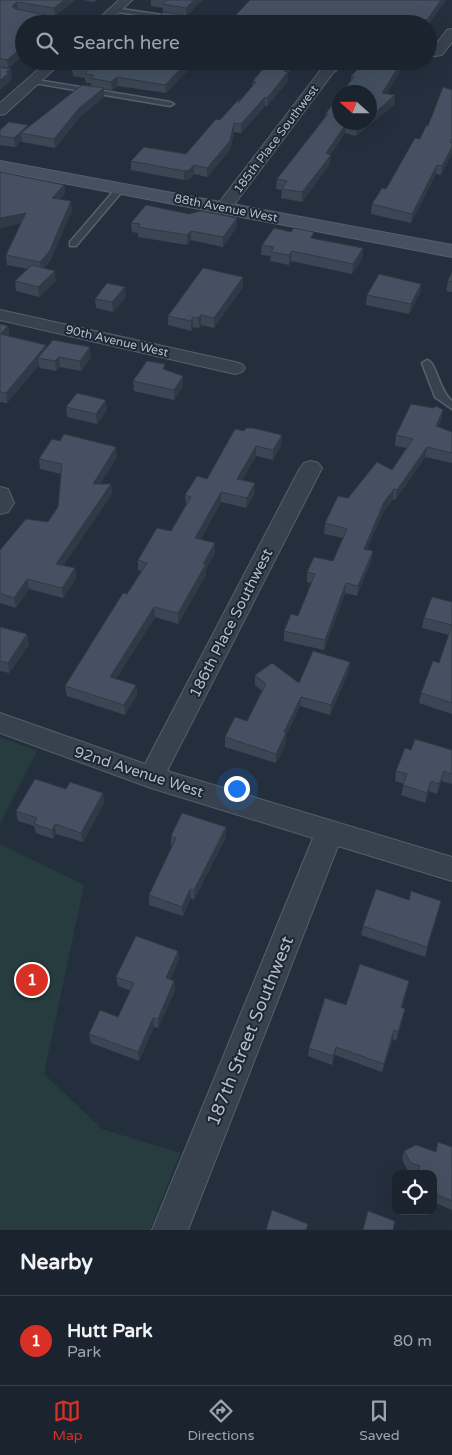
<!DOCTYPE html>
<style>
body{margin:0;font-family:"Varela Round",sans-serif;background:#242b36;color:#f1f3f6}
.controls{position:absolute;right:15px;bottom:15px;display:grid;overflow:hidden;border-radius:10px;box-shadow:0 5px 20px #0002}
.controls button{width:45px;height:45px;display:grid;place-items:center;padding:0;border:0;border-bottom:1px solid #39404a;background:#1b232e;color:#f1f3f6;font:25px sans-serif}
.compass{position:absolute;left:332px;top:85px;width:45px;height:45px;border-radius:50%;background:#1b232e;box-shadow:0 5px 20px #0002;rotate:291deg}
.you{position:absolute;left:236px;top:788px;width:18px;height:18px;margin:-12px;border:4px solid #fff;border-radius:50%;background:#1a73e8;box-shadow:0 0 0 8px #1a73e833}
.badge{display:grid;place-items:center;width:32px;height:32px;border-radius:50%;background:#d93025;color:#fff;font-size:16px;font-weight:700}
.pin{position:absolute;translate:-50% -50%;border:2px solid #fff;box-shadow:0 1px 5px #0006}
.list{margin:0;padding:0;list-style:none}
h2{display:flex;justify-content:space-between;align-items:center;height:65px;margin:0;padding:0 20px;font-size:21px}
h2 small{font-size:16px;font-weight:400;color:#a0a4aa}
.list li{display:grid;grid-template-columns:32px 1fr auto;gap:15px;align-items:center;box-sizing:border-box;height:90px;padding:0 20px;border-top:1px solid #39404a}
.list b{display:block;font-size:19px;white-space:nowrap}
.list p{margin:0;font-size:16px;white-space:nowrap;color:#a0a4aa}
.list em{font-size:16px;font-style:normal;color:#a0a4aa}
.icon{flex:none;width:28px;height:28px;fill:none;stroke:currentColor;stroke-width:2;stroke-linecap:round;stroke-linejoin:round}
.map{position:relative;flex:none;width:452px;height:1230px;overflow:hidden}
.search{position:absolute;background:#1b232e;box-shadow:0 5px 20px #0002;left:15px;right:15px;top:15px;height:55px;display:flex;align-items:center;gap:12px;box-sizing:border-box;padding:0 18px;border-radius:28px;color:#a0a4aa;font-size:19px}
.sheet{height:155px;background:#1b232e}
nav{display:flex;justify-content:space-around;align-items:center;box-sizing:border-box;height:70px;border-top:1px solid #39404a;background:#1b232e;font-size:14px;color:#a0a4aa}
nav a{display:grid;justify-items:center;gap:2px}
nav .on{color:#d93025}
.map>svg:first-child{display:block}
.green{fill:#263c3f}
.lines{fill:none;stroke-linecap:round;stroke-linejoin:round}
.lane-casing{stroke:#565f6c;stroke-width:3}
.street-casing{stroke:#565f6c;stroke-width:2}
.secondary-casing{stroke:#565f6c;stroke-width:2}
.lane{fill:#38414e;fill-rule:evenodd}
.street{fill:#38414e;fill-rule:evenodd}
.secondary{fill:#465061;fill-rule:evenodd}
.wall{fill:#3b4654}
.shaded-wall{fill:#303945}
.building{fill:#455162;stroke:#303945}
.labels{text-anchor:middle;stroke-width:4;stroke-linejoin:round;paint-order:stroke}
.far-street-label{font-size:12px;fill:#b4bcc9;stroke:#1d2633}
.street-label{font-size:15px;fill:#b4bcc9;stroke:#1d2633}
.near-street-label{font-size:18px;fill:#b4bcc9;stroke:#1d2633}
</style>
<div class="map">
<svg width="452" height="1230" viewBox="0 0 452 1230">
<rect width="100%" height="100%" fill="#242f3e"/>
<!-- green -->
<g class="green">
<path d="M0,737L37,751L0,824Z"/>
<path d="M0,844L84,885L44,1074L102,1129L180,1153L150,1230H0Z"/>
</g>
<g class="lines">
<defs>
<g id="lane">
<path d="M114,8L176,17L179,19L176,21L112,11L111,10Z"/>
<path d="M31,15L78,22L81,24H63L29,18L28,17Z"/>
<path d="M31,79L170,102L174,104L170,106L34,83H31Z"/>
<path d="M118,186L125,188L76,246H70V242Z"/>
<path d="M427,360C437,363 439,391 452,401V409L435,397L422,363Z"/>
</g>
<g id="street">
<path d="M119,0H132L107,24H93Z"/>
<path d="M452,29V42L442,55L428,57V49L433,48L447,30Z"/>
<path d="M48,61H63L5,114L0,115V103Z"/>
<path d="M331,61H347L333,73L230,210H218L216,207L218,204L323,67Z"/>
<path d="M0,310L235,362L242,364L245,368L242,372L235,374L0,320Z"/>
<path d="M311,461L318,463L322,468L167,771L452,857V881L338,846L188,1230H152L313,838L151,788L0,733V713L145,764L300,468L304,463Z"/>
<path d="M0,487L8,489L14,503L8,512L0,514Z"/>
</g>
<path id="secondary" d="M0,161L452,245V257L0,171Z"/>
</defs>
<!-- lane casing -->
<use href="#lane" class="lane-casing"/>
<!-- street casing -->
<use href="#street" class="street-casing"/>
<!-- secondary casing -->
<use href="#secondary" class="secondary-casing"/>
<!-- lane -->
<use href="#lane" class="lane"/>
<!-- street -->
<use href="#street" class="street"/>
<!-- secondary -->
<use href="#secondary" class="secondary"/>
</g>
<!-- wall -->
<g class="wall">
<path d="M0,0H75L55,16L46,15L47,19L24,24V55L8,68L0,67Z"/>
<path d="M83,0H96L94,2Z"/>
<path d="M151,0H202L186,16L229,22L250,0H446L428,25V24H152L163,13V8L151,6Z"/>
<path d="M79,61H116L115,62L149,67L197,61L166,93L118,86L112,90L104,89V97L81,116L55,148L22,142V140L15,147L0,145V130L28,127L91,86V83H86L85,78L73,76L72,67Z"/>
<path d="M295,64L288,74V81L267,106H265L241,133L234,132L230,150L207,177L194,174L190,179L184,180L131,170V161L186,154L239,102L252,86L253,81Z"/>
<path d="M401,70L386,94L395,95V104L356,136L345,133L330,155V164L302,202L281,198L282,190L276,189L277,179L325,117L326,113L351,81V76Z"/>
<path d="M452,90V154L441,175L436,174L411,223L371,214L372,204L386,189L420,139Z"/>
<path d="M0,172L64,185L65,194L60,199L72,210L50,261L44,268L56,281L39,297L16,291L15,281L28,269L7,265L6,255L21,223L0,228Z"/>
<path d="M189,214L237,218V227L223,247L191,240L187,245L138,237V233L132,232L131,223Z"/>
<path d="M262,245L363,248L362,258L352,274L291,261L289,265L270,261L271,256L261,255Z"/>
<path d="M452,272V292L446,291L448,281Z"/>
<path d="M421,284L420,293L409,314L366,305L367,295Z"/>
<path d="M243,287L214,328L201,325L199,328L193,327L191,331L168,325V316Z"/>
<path d="M126,297L113,312L96,308L95,299Z"/>
<path d="M0,324L8,326L9,336L46,348L91,357L81,371L60,367L56,371L40,368L39,365L7,403L1,402L0,403Z"/>
<path d="M166,370L183,376V386L174,400L134,391L133,381Z"/>
<path d="M66,407L107,410L97,424L67,417Z"/>
<path d="M441,420L438,427L452,432V463L425,457L395,500L393,499L383,512L367,549L373,551L371,561L357,596L345,593L324,650L284,641V631L298,616L311,583L307,582V572L333,561L343,538L324,534L325,523L348,498L392,470L406,448L395,446L396,435Z"/>
<path d="M235,429L281,445L273,460L256,456L242,480L255,483V493L246,508L221,502L201,539L215,553L206,569V575L178,624L155,617L116,679L136,685L137,695L125,715L67,696L65,686L127,594L142,571L138,570V560L171,531L186,505L185,495L207,479Z"/>
<path d="M117,457L100,484H111L112,494L63,565L75,568L76,578L63,598L29,589L16,608L0,603V550L48,522L58,507L61,474L40,469L39,459Z"/>
<path d="M452,602V714L419,703L421,693L439,663L449,635L422,628L424,618Z"/>
<path d="M0,627L27,634L29,645L9,673L0,671Z"/>
<path d="M350,662L349,671L330,715L300,706L286,736V743L276,763L225,747V737L247,721L262,691L255,685V675L299,683Z"/>
<path d="M411,750H452V784L441,781L437,794L429,791L425,803L401,795L404,784L395,781L396,771Z"/>
<path d="M66,789L103,793L104,803L83,842L56,834L53,839L36,833L34,826L18,821L16,811Z"/>
<path d="M171,836L226,837L194,900L191,898L183,916L149,905V895L172,846H171Z"/>
<path d="M409,900L441,901L425,957L361,935L363,926Z"/>
<path d="M178,951L179,960L170,980L174,981L175,991L158,1028L154,1027L139,1061L91,1043L89,1034L118,1017L131,991L118,986L116,977Z"/>
<path d="M409,981L402,1008L403,1018L396,1041L393,1039L382,1072L335,1055L332,1065L308,1056L309,1048L346,1005Z"/>
<path d="M452,1147V1210L433,1202V1174H416L408,1171L402,1159L404,1151L435,1152Z"/>
</g>
<!-- shaded-wall -->
<g class="shaded-wall">
<path d="M64,0H75L55,16L54,8Z"/>
<path d="M194,0H202L186,16V8Z"/>
<path d="M441,0H446L428,25V24H427V20Z"/>
<path d="M17,2L18,10L13,14L12,6Z"/>
<path d="M316,16L315,24H309Z"/>
<path d="M24,46V55L8,68L7,60Z"/>
<path d="M188,61H197L166,93L165,85Z"/>
<path d="M291,61H295V64L288,74V81L267,106V98Z"/>
<path d="M402,61L401,70L381,102L382,93Z"/>
<path d="M11,69L12,77L10,79V81L0,90V80L6,72Z"/>
<path d="M117,77L118,86L112,90L111,82Z"/>
<path d="M104,88V97L81,116L55,148L54,139L80,107Z"/>
<path d="M395,95V104L356,136L357,127L363,122H370V117Z"/>
<path d="M265,97V106L241,133V124Z"/>
<path d="M234,123V132L230,150L207,177V168Z"/>
<path d="M346,124L345,133L329,156L331,155L330,164L302,202V192L326,153Z"/>
<path d="M28,125L29,134L21,133L22,140L15,147L14,138Z"/>
<path d="M452,147V154L441,175L442,166Z"/>
<path d="M194,165V174L190,179L184,180V171Z"/>
<path d="M437,165L436,174L411,223L412,214Z"/>
<path d="M64,185L65,194L53,207L52,198Z"/>
<path d="M71,201L72,210L50,261L41,272L40,262Z"/>
<path d="M26,213L27,222L0,228V218Z"/>
<path d="M237,218V227L223,247V237Z"/>
<path d="M191,231V240L187,245V235Z"/>
<path d="M363,248L362,258L352,274L353,264Z"/>
<path d="M292,251L291,261L289,265V255Z"/>
<path d="M55,271L56,281L39,297L38,287Z"/>
<path d="M243,277V287L214,328V318Z"/>
<path d="M421,284L420,293L409,314L411,304Z"/>
<path d="M125,287L126,297L113,312L112,302Z"/>
<path d="M201,315V325L199,328L198,318Z"/>
<path d="M193,317V327L191,331V321Z"/>
<path d="M8,326L9,336L0,334Z"/>
<path d="M46,345L47,355L38,358L39,365L7,403L6,393Z"/>
<path d="M90,347L91,357L81,371L80,361Z"/>
<path d="M59,357L60,367L56,371L55,361Z"/>
<path d="M183,376V386L174,400V390Z"/>
<path d="M106,400L107,410L97,424L96,414Z"/>
<path d="M443,410L441,420L434,436L436,426Z"/>
<path d="M282,435L281,445L273,460V450Z"/>
<path d="M256,446V456L237,489V479Z"/>
<path d="M116,447L117,457L94,494L93,484Z"/>
<path d="M427,447L425,457L395,500L397,490Z"/>
<path d="M255,483V493L246,508L247,498Z"/>
<path d="M111,484L112,494L58,574L56,564Z"/>
<path d="M394,489L393,499L383,512L363,559L364,549L384,502Z"/>
<path d="M221,492V502L196,548L195,538Z"/>
<path d="M215,543V553L206,569V575L178,624V613L203,564Z"/>
<path d="M373,551L371,561L357,596L358,586Z"/>
<path d="M75,568L76,578L63,598L62,588Z"/>
<path d="M27,579L29,589L16,608L14,598Z"/>
<path d="M346,583L345,593L324,650L325,640Z"/>
<path d="M154,607L155,617L111,687L110,677Z"/>
<path d="M27,634L29,645L9,673L8,663Z"/>
<path d="M350,662L349,671L330,715L331,705Z"/>
<path d="M136,685L137,695L125,715L124,705Z"/>
<path d="M301,697L300,706L286,736V743L276,763V754L284,732Z"/>
<path d="M444,771L441,781L437,794L439,784Z"/>
<path d="M431,781L429,791L425,803L427,793Z"/>
<path d="M103,793L104,803L83,842L81,833Z"/>
<path d="M55,824L56,834L53,839L52,830Z"/>
<path d="M226,827V837L194,900V890Z"/>
<path d="M190,889L191,898L183,916L182,907Z"/>
<path d="M441,901L439,910L425,957L427,947Z"/>
<path d="M178,951L179,960L167,988L166,978Z"/>
<path d="M174,981L175,991L158,1028V1019Z"/>
<path d="M409,981L407,990L399,1016L401,1007Z"/>
<path d="M405,1009L403,1018L396,1041L398,1032Z"/>
<path d="M153,1018L154,1027L139,1061L138,1052Z"/>
<path d="M394,1030L393,1039L382,1072L384,1064Z"/>
<path d="M336,1047L335,1055L332,1065L333,1056Z"/>
</g>
<!-- building -->
<g class="building">
<path d="M0,0H64L54,8L17,2L12,6L15,9L46,15L42,18L56,20L52,24H24V46L7,60L0,58Z"/>
<path d="M166,0H194L186,8L163,4L167,0Z"/>
<path d="M250,0H441L427,20L418,19L415,24H404L375,20L372,24L316,16L309,24H152L163,12L229,22Z"/>
<path d="M79,61H106L149,67L155,61H188L165,85L117,77L111,82L90,78L94,75L85,74L89,70L72,67Z"/>
<path d="M269,61H291L284,71L288,72L267,98L265,97L241,124L234,123L230,141L207,168L194,165L189,170L184,171L131,161L144,147L186,154L216,119L220,120L239,99L238,103L256,82L253,81Z"/>
<path d="M366,61H402L382,93L395,95L370,117V92H342L354,77L351,76Z"/>
<path d="M0,67L11,69L6,72L9,73L0,80Z"/>
<path d="M82,85L104,88L80,107L54,139L21,133Z"/>
<path d="M443,87L452,90V138L450,142L452,143V147L442,166L437,165L412,214L372,204L382,188L386,189L415,138L420,139L426,126H428Z"/>
<path d="M340,96V122H363L357,127L346,124L326,153L331,155L302,192L282,189L287,181L277,179L328,114L326,113Z"/>
<path d="M9,122L28,125L14,138L0,136V130Z"/>
<path d="M0,172L64,185L52,198L71,201L49,252L40,262L6,255L26,213L0,218Z"/>
<path d="M146,205L189,214L201,211L237,218L223,237L191,231L187,235L138,227L140,224L131,223Z"/>
<path d="M274,228L291,232L294,228L314,232L311,238L363,248L353,264L292,251L289,255L271,252L274,247L262,245Z"/>
<path d="M32,265L55,271L38,287L15,281Z"/>
<path d="M203,268L243,277L214,318L201,315L198,318L193,317L191,321L168,316Z"/>
<path d="M452,272V282L448,281Z"/>
<path d="M379,274L421,284L411,304L367,295Z"/>
<path d="M107,283L125,287L112,302L95,299Z"/>
<path d="M0,324L8,326L0,334L46,345L6,393L0,392Z"/>
<path d="M53,340L90,347L80,361L59,357L55,361L38,358Z"/>
<path d="M147,361L165,364L163,369L183,376L174,390L133,381Z"/>
<path d="M77,393L106,400L96,414L66,407Z"/>
<path d="M411,404L434,408L436,406L443,410L436,426L452,432V453L427,447L397,490L394,489L384,502L364,549L373,551L358,586L346,583L325,640L284,631L291,614L298,616L315,574L307,572L314,557L333,561L347,529L325,523L338,496L348,498L377,462L392,470L413,439L396,435Z"/>
<path d="M246,428H253L282,435L273,450L256,446L237,479L255,483L247,498L221,492L195,538L215,543L203,564H206L178,613L154,607L110,677L136,685L124,705L65,686L123,593L127,594L147,563L138,560L157,528L171,531L191,497L185,495L197,476L207,479L235,429L244,431Z"/>
<path d="M64,434L116,447L93,484H111L56,564L75,568L62,588L27,579L14,598L0,593V550L26,519L48,522L58,507L62,464L39,459L52,439L60,441Z"/>
<path d="M432,597L452,602V625L424,618Z"/>
<path d="M452,625V703L421,693L433,661L439,663Z"/>
<path d="M0,627L27,634L8,663L0,661Z"/>
<path d="M313,651L350,662L331,705L301,697L284,732L286,733L276,754L225,737L235,717L247,721L266,684L255,675L272,663L299,683Z"/>
<path d="M415,739L452,750V774L444,771L439,784L431,781L427,793L403,785L407,774L396,771L405,748L411,750Z"/>
<path d="M35,779L66,789L70,782L103,793L81,833L55,824L52,830L34,824L37,818L16,811Z"/>
<path d="M182,813L226,827L194,890L190,889L182,907L149,895L176,838L171,836Z"/>
<path d="M376,889L409,900L411,891L441,901L427,947L363,926Z"/>
<path d="M136,936L178,951L166,978L174,981L158,1019L153,1018L138,1052L89,1034L100,1010L118,1017L134,983L116,977Z"/>
<path d="M360,964L409,981L401,1007L405,1009L398,1032L394,1030L384,1064L336,1047L333,1056L309,1048L325,998L346,1005Z"/>
<path d="M438,1142L452,1147V1201L433,1193V1174H418L420,1166L411,1163L404,1151L416,1145L436,1152Z"/>
<path d="M272,1210L308,1224L306,1230H266Z"/>
<path d="M368,1211L395,1221L393,1230H363Z"/>
</g>
<g class="labels">
<!-- far-street labels -->
<g class="far-street-label">
<text transform="translate(276 139) rotate(-53)" y="4">185th Place Southwest</text>
<text transform="translate(226 208) rotate(11)" y="4">88th Avenue West</text>
<text transform="translate(117 341) rotate(13)" y="4">90th Avenue West</text>
</g>
<!-- street labels -->
<g class="street-label">
<text transform="translate(231 623) rotate(-63)" y="5">186th Place Southwest</text>
<text transform="translate(139 772) rotate(18)" y="5">92nd Avenue West</text>
</g>
<!-- near-street labels -->
<g class="near-street-label">
<text transform="translate(250 1031) rotate(-68)" y="6">187th Street Southwest</text>
</g>
</g>
</svg>
<div class="controls">
<button><svg class="icon" aria-label="locate" viewBox="0 0 24 24"><circle cx="12" cy="12" r="6"/><path d="M12 2v4M12 18v4M2 12h4M18 12h4"/></svg></button>
</div>
<svg class="compass" viewBox="-18 -18 36 36"><path d="M0-13l5 13h-10z" fill="#e53935"/><path d="M0 13l5-13h-10z" fill="#a0a4aa"/></svg>
<div class="you"></div>
<div class="pin badge" style="left:32px;top:980px">1</div>
<div class="search"><svg class="icon" aria-label="search" viewBox="0 0 24 24"><circle cx="10" cy="10" r="6"/><path d="M15 15l6 6"/></svg>Search here</div>
</div>
<section class="sheet">
<h2>Nearby<small></small></h2>
<ul class="list">
<li><span class="badge">1</span><div><b>Hutt Park</b><p>Park</p></div><em>80 m</em></li>
</ul>
</section>
<nav>
<a class="on"><svg class="icon" aria-label="map" viewBox="0 0 24 24"><path d="M3 6l6-2 6 2 6-2v14l-6 2-6-2-6 2zM9 4v14M15 6v14"/></svg>Map</a>
<a><svg class="icon" aria-label="directions" viewBox="0 0 24 24"><path d="M12 3l9 9-9 9-9-9zM9 14v-3h6M13 9l2 2-2 2"/></svg>Directions</a>
<a><svg class="icon" aria-label="saved" viewBox="0 0 24 24"><path d="M7 4h10v16l-5-4-5 4z"/></svg>Saved</a>
</nav>
